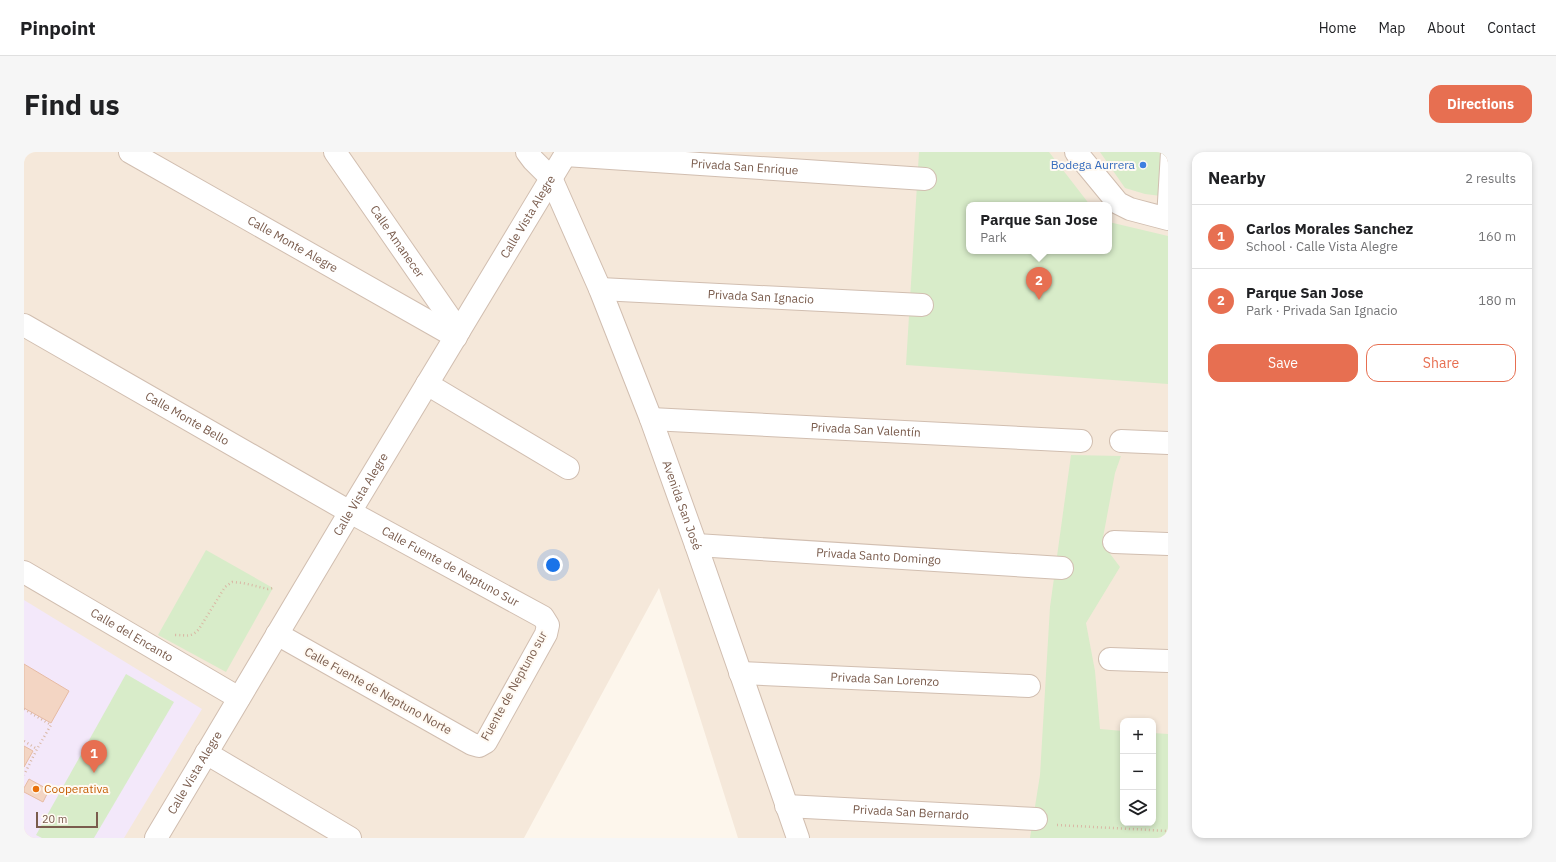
<!DOCTYPE html>
<meta charset="utf-8">
<style>
body{margin:0;font-family:"IBM Plex Sans",sans-serif;background:#f6f6f6;color:#202124}
.controls{position:absolute;right:12px;bottom:12px;display:grid;overflow:hidden;border-radius:8px;box-shadow:0 2px 6px #0003}
.controls button{width:36px;height:36px;display:grid;place-items:center;padding:0;border:0;border-bottom:1px solid #e0e0e0;background:#fff;color:#202124;font:20px sans-serif}
.scale{position:absolute;left:12px;bottom:10px;width:62px;box-sizing:border-box;padding-left:4px;border:2px solid #7a5c4d;border-top:0;font-size:11px;line-height:14px;white-space:nowrap;color:#7a5c4d;-webkit-text-stroke:3px #fffaf3;paint-order:stroke}
.you{position:absolute;left:529px;top:413px;width:14px;height:14px;margin:-10px;border:3px solid #fff;border-radius:50%;background:#1a73e8;box-shadow:0 0 0 6px #1a73e833}
.badge{display:grid;place-items:center;width:26px;height:26px;border-radius:50%;background:#e76f51;color:#fff;font-size:13px;font-weight:700}
.pin{position:absolute;translate:-50% -33px;filter:drop-shadow(0 1px 2px #0008)}
.pin::after{content:'';position:absolute;top:21px;width:14px;height:12px;background:inherit;clip-path:polygon(0 0,100% 0,50% 100%)}
.popup{position:absolute;left:942px;top:50px;width:146px;height:52px;box-sizing:border-box;display:grid;place-content:center;border-radius:8px;background:#fff;filter:drop-shadow(0 1px 3px #0005);font-size:13px;white-space:nowrap;color:#757577}
.popup b{font-size:15px;color:#202124}
.popup::after{content:'';position:absolute;left:50%;top:100%;margin-left:-8px;border:8px solid transparent;border-top-color:#fff}
.list{margin:0;padding:0;list-style:none}
h2{display:flex;justify-content:space-between;align-items:center;height:52px;margin:0;padding:0 16px;font-size:17px}
h2 small{font-size:13px;font-weight:400;color:#757577}
.list li{display:grid;grid-template-columns:26px 1fr auto;gap:12px;align-items:center;box-sizing:border-box;height:64px;padding:0 16px;border-top:1px solid #e0e0e0}
.list b{display:block;font-size:15px;white-space:nowrap}
.list p{margin:0;font-size:13px;white-space:nowrap;color:#757577}
.list em{font-size:13px;font-style:normal;color:#757577}
.actions{display:flex;gap:8px;padding:12px 16px}
.actions a{flex:1;padding:9px 0;border:1px solid #e76f51;border-radius:12px;text-align:center;font-size:14px;color:#e76f51}
.actions .main{background:#e76f51;color:#fff}
.icon{flex:none;width:22px;height:22px;fill:none;stroke:currentColor;stroke-width:2;stroke-linecap:round;stroke-linejoin:round}
.map{position:relative;flex:none;width:1144px;height:686px;overflow:hidden;border-radius:12px}
header{display:flex;align-items:center;gap:24px;box-sizing:border-box;height:56px;padding:0 20px;background:#fff;border-bottom:1px solid #e0e0e0}
header strong{font-size:19px}
nav{display:flex;gap:22px;margin-inline-start:auto;font-size:14px}
.intro{display:flex;align-items:center;justify-content:space-between;box-sizing:border-box;height:96px;padding:0 24px}
h1{margin:0;font-size:28px}
.button{padding:10px 18px;border-radius:12px;background:#e76f51;color:#fff;font-size:14px;font-weight:700}
main{display:flex;gap:24px;padding:0 24px}
aside{flex:1;background:#fff;border-radius:12px;box-shadow:0 2px 6px #0003}
.map>svg:first-child{display:block}
.residential{fill:#f5e8da;fill-rule:evenodd}
.education{fill:#f3e8fa}
.green{fill:#d8ecc9}
.building{fill:#f3d5c3;stroke:#e6bba3}
.lines{fill:none;stroke-linecap:round;stroke-linejoin:round}
.lane-casing{stroke:#d1beb0;stroke-width:14}
.street-casing{stroke:#d1beb0;stroke-width:24}
.path{stroke:#d9b8a5;stroke-width:2.5;stroke-dasharray:1 3;stroke-linecap:butt}
.lane{stroke:#fff;stroke-width:12}
.street{stroke:#fff;stroke-width:22}
.shop-dot{fill:#3f7fe0;stroke:#fffaf3;stroke-width:1.5}
.food-dot{fill:#e8710a;stroke:#fffaf3;stroke-width:1.5}
.labels{text-anchor:middle;stroke-width:4;stroke-linejoin:round;paint-order:stroke}
.shop-label{font-size:12px;fill:#366cbe;stroke:#fffaf3;text-anchor:end}
.street-label{font-size:12px;fill:#7a5c4d;stroke:#fffaf3}
.food-label{font-size:12px;fill:#c56008;stroke:#fffaf3;text-anchor:start}
</style>
<header>
<strong>Pinpoint</strong>
<nav><a>Home</a><a>Map</a><a>About</a><a>Contact</a></nav>
</header>
<div class="intro"><h1>Find us</h1><a class="button">Directions</a></div>
<main>
<div class="map">
<svg width="1144" height="686" viewBox="0 0 1144 686">
<rect width="100%" height="100%" fill="#fdf6ec"/>
<!-- residential -->
<path class="residential" d="M0,0H1144V686H714L635,436L500,686H0ZM945,53H1085V99H945ZM1099,569H1129V671H1099Z"/>
<!-- education -->
<path class="education" d="M0,448L178,557L100,686H0Z"/>
<!-- green -->
<g class="green">
<path d="M895,0H1025L1066,53H945V99H1085V70L1144,84V232L882,213Z"/>
<path d="M1076,0H1142L1137,44L1121,42L1101,36Z"/>
<path d="M1047,303L1097,304L1091,321L1078,391L1096,415L1062,471L1071,519L1076,577L1099,579V671H1129V581L1144,582V686H1006L1016,623L1026,455Z"/>
<path d="M182,398L249,436L202,520L134,483Z"/>
<path d="M102,522L150,550L70,686H18L12,683Z"/>
</g>
<!-- building -->
<g class="building">
<path d="M0,512L45,539L27,571L0,556Z"/>
<path d="M0,594L9,599L0,615Z"/>
<path d="M5,627L25,638L19,650L0,640V636Z"/>
</g>
<g class="lines">
<defs>
<path id="lane" d="M1139,66L1143,0"/>
<g id="street">
<path id="s1" d="M106,0L432,185"/>
<path id="s2" d="M311,0L435,179"/>
<path id="s3" d="M503,0L509,8L527,26L576,137L627,267L672,393L774,686"/>
<path d="M1052,0L1094,51L1106,57L1144,67"/>
<path id="s4" d="M541,3L901,27"/>
<path id="s5" d="M576,137L898,153"/>
<path id="s6" d="M0,173L326,360L519,465L524,473L522,482L462,590L455,594L448,592L253,482"/>
<path d="M403,232L544,316"/>
<path id="s7" d="M627,267L1057,289"/>
<path d="M1097,289L1144,291"/>
<path d="M1090,390L1144,392"/>
<path id="s8" d="M672,393L1038,416"/>
<path id="s9" d="M0,420L215,546"/>
<path d="M1086,507L1144,509"/>
<path id="s10" d="M716,521L1005,534"/>
<path d="M182,601L326,686"/>
<path id="s11" d="M762,654L1012,667"/>
<path id="s12" d="M132,686L326,360L543,0"/>
</g>
</defs>
<!-- lane casing -->
<use href="#lane" class="lane-casing"/>
<!-- street casing -->
<use href="#street" class="street-casing"/>
<!-- path -->
<g class="path">
<path d="M151,483C163,483 167,486 175,477L201,435L208,430L219,431L244,437L249,436"/>
<path d="M0,557L27,573L13,597"/>
<path d="M0,589L13,597L0,623"/>
<path d="M1033,673L1144,679"/>
</g>
<!-- lane -->
<use href="#lane" class="lane"/>
<!-- street -->
<use href="#street" class="street"/>
</g>
<!-- markers -->
<circle class="shop-dot" cx="1119" cy="13" r="4"/>
<circle class="food-dot" cx="12" cy="637" r="4"/>
<g class="labels">
<!-- shop labels -->
<g class="shop-label">
<text x="1111" y="17">Bodega Aurrera</text>
</g>
<!-- street labels -->
<g class="street-label">
<text dy="4" stroke="none"><textPath href="#s4" startOffset="180">Privada San Enrique</textPath></text>
<text dy="4" stroke="none"><textPath href="#s12" startOffset="724">Calle Vista Alegre</textPath></text>
<text dy="4" stroke="none"><textPath href="#s2" startOffset="109">Calle Amanecer</textPath></text>
<text dy="4" stroke="none"><textPath href="#s1" startOffset="187">Calle Monte Alegre</textPath></text>
<text dy="4" stroke="none"><textPath href="#s5" startOffset="161">Privada San Ignacio</textPath></text>
<text dy="4" stroke="none"><textPath href="#s6" startOffset="188">Calle Monte Bello</textPath></text>
<text dy="4" stroke="none"><textPath href="#s7" startOffset="215">Privada San Valentín</textPath></text>
<text dy="4" stroke="none"><textPath href="#s12" startOffset="400">Calle Vista Alegre</textPath></text>
<text dy="4" stroke="none"><textPath href="#s3" startOffset="388">Avenida San José</textPath></text>
<text dy="4" stroke="none"><textPath href="#s8" startOffset="183">Privada Santo Domingo</textPath></text>
<text dy="4" stroke="none"><textPath href="#s6" startOffset="490">Calle Fuente de Neptuno Sur</textPath></text>
<text dy="4" stroke="none"><textPath href="#s9" startOffset="125">Calle del Encanto</textPath></text>
<text dy="4" stroke="none"><textPath href="#s10" startOffset="145">Privada San Lorenzo</textPath></text>
<text transform="translate(490 534) rotate(-61)" y="4">Fuente de Neptuno sur</text>
<text transform="translate(354 539) rotate(29)" y="4">Calle Fuente de Neptuno Norte</text>
<text dy="4" stroke="none"><textPath href="#s12" startOffset="76">Calle Vista Alegre</textPath></text>
<text dy="4" stroke="none"><textPath href="#s11" startOffset="125">Privada San Bernardo</textPath></text>
</g>
<!-- food labels -->
<g class="food-label">
<text x="20" y="641">Cooperativa</text>
</g>
</g>
</svg>
<div class="controls">
<button>+</button>
<button>−</button>
<button><svg class="icon" aria-label="layers" viewBox="0 0 24 24"><path d="M12 4l9 5-9 5-9-5zM3 14l9 5 9-5"/></svg></button>
</div>
<div class="scale">20 m</div>
<div class="you"></div>
<div class="pin badge" style="left:70px;top:621px">1</div>
<div class="pin badge" style="left:1015px;top:148px">2</div>
<div class="popup"><b>Parque San Jose</b>Park</div>
</div>
<aside>
<h2>Nearby<small>2 results</small></h2>
<ul class="list">
<li><span class="badge">1</span><div><b>Carlos Morales Sanchez</b><p>School · Calle Vista Alegre</p></div><em>160 m</em></li>
<li><span class="badge">2</span><div><b>Parque San Jose</b><p>Park · Privada San Ignacio</p></div><em>180 m</em></li>
</ul>
<div class="actions"><a class="main">Save</a><a>Share</a></div>
</aside>
</main>
